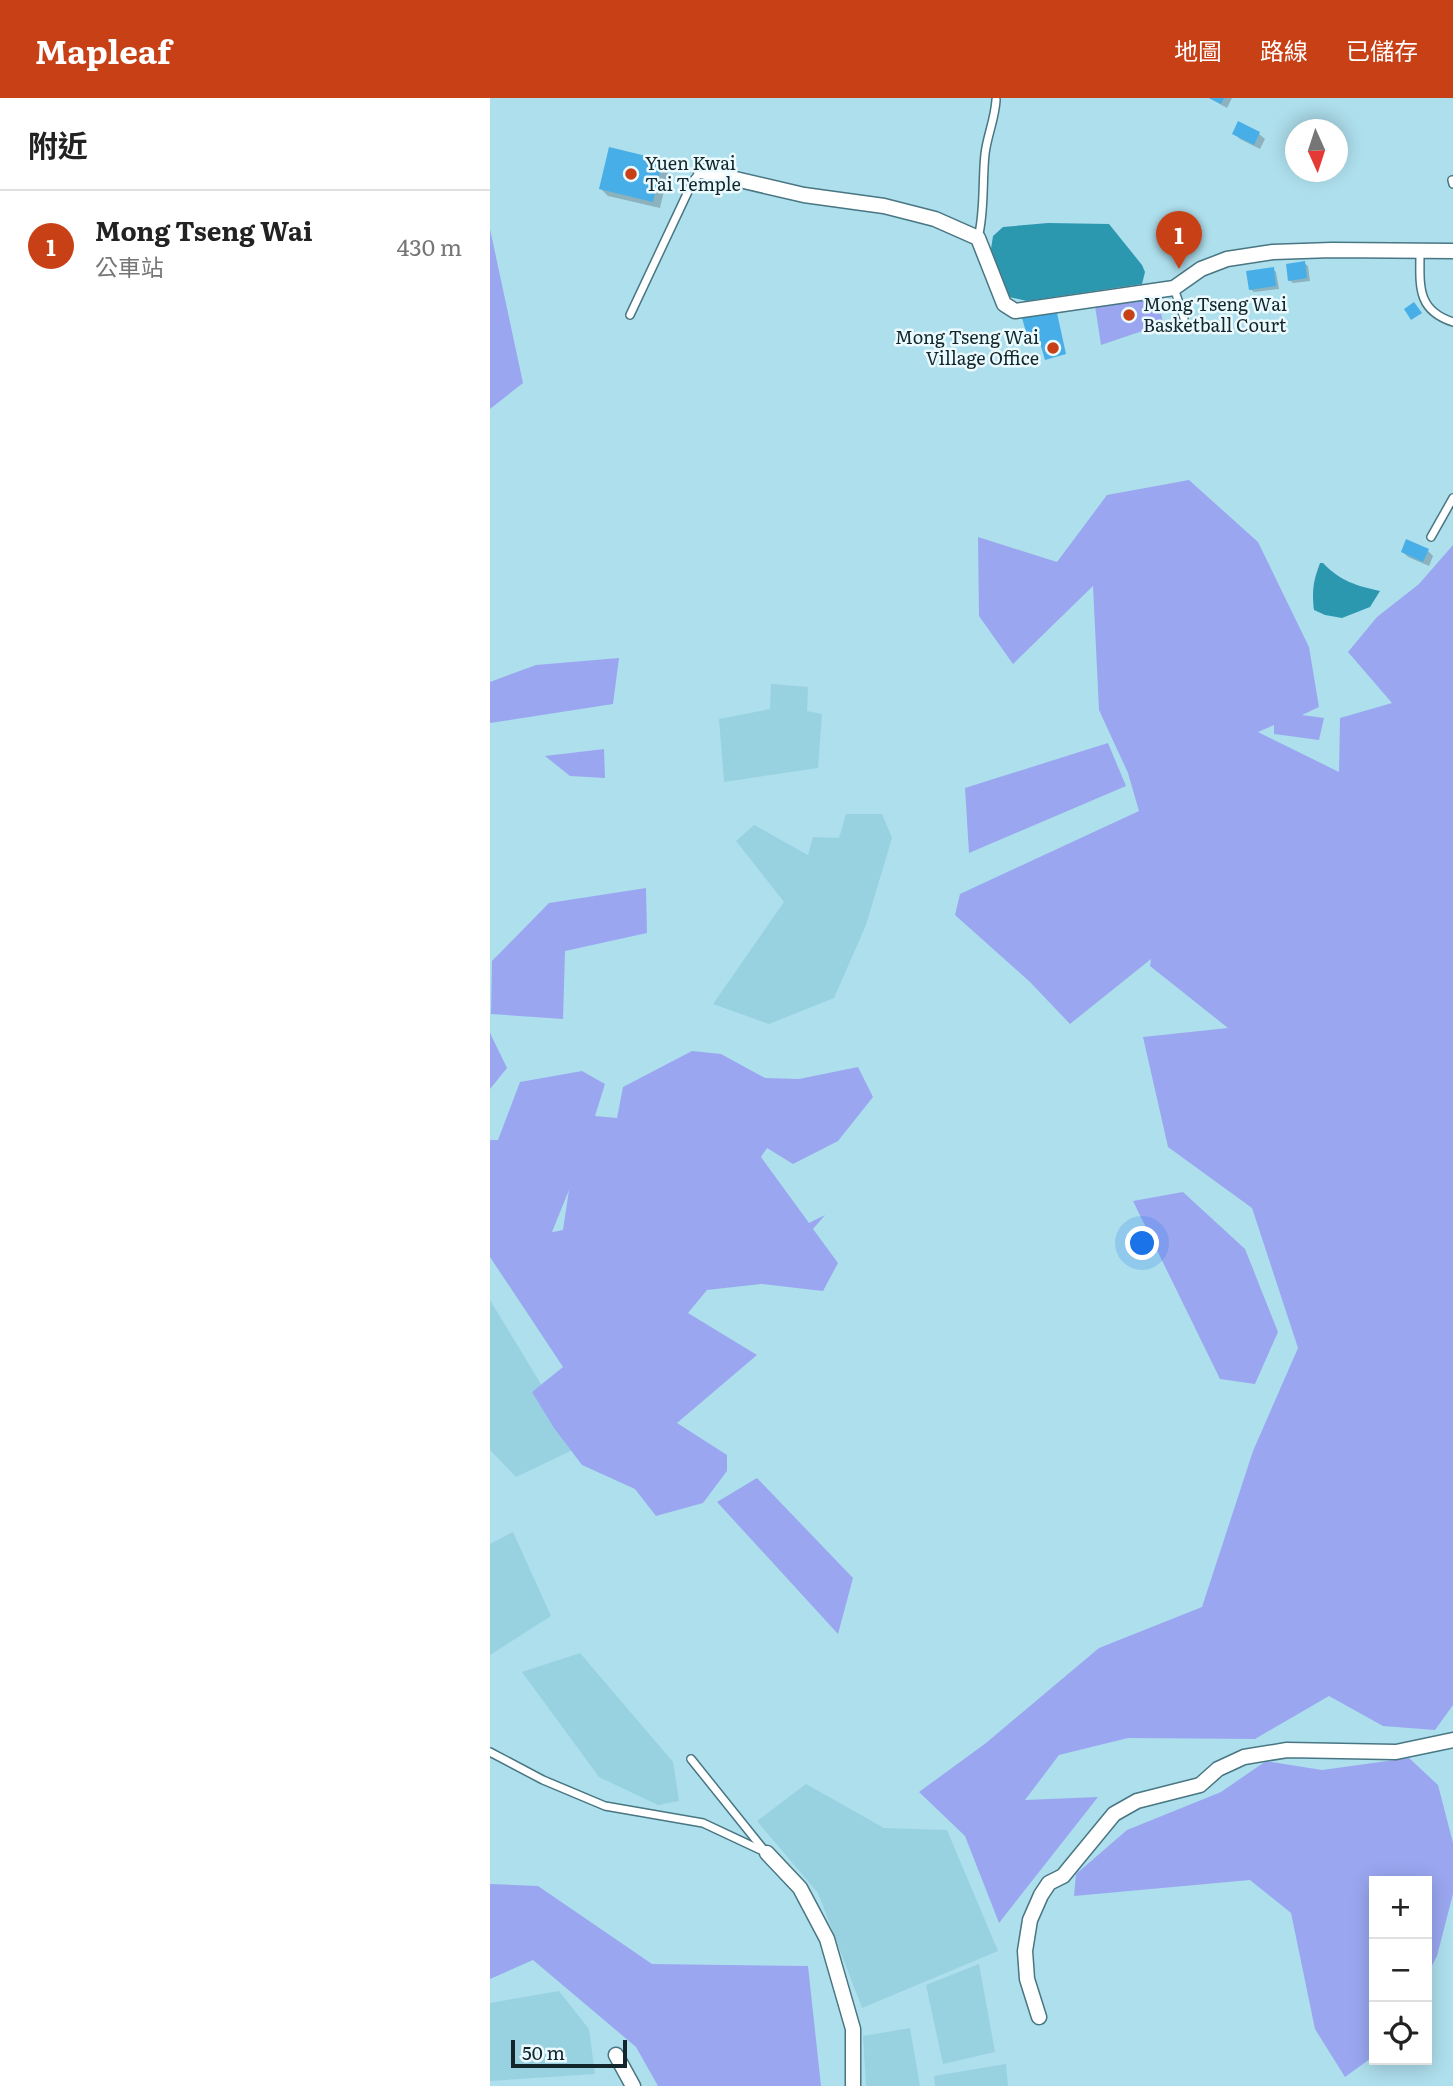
<!DOCTYPE html>
<html lang="zh-TW">
<meta charset="utf-8">
<style>
body{margin:0;font-family:Literata,"Noto Sans TC",serif;background:#f2f2f2;color:#222}
.controls{position:absolute;right:21px;bottom:21px;display:grid;overflow:hidden;border-radius:0px;box-shadow:0 4px 18px #0003}
.controls button{width:63px;height:63px;display:grid;place-items:center;padding:0;border:0;border-bottom:2px solid #e0e0e0;background:#fff;color:#222;font:35px sans-serif}
.compass{position:absolute;left:795px;top:21px;width:63px;height:63px;border-radius:50%;background:#fff;box-shadow:0 4px 18px #0003;rotate:177deg}
.scale{position:absolute;left:21px;bottom:18px;width:116px;box-sizing:border-box;padding-left:7px;border:4px solid #13262b;border-top:0;font-size:19px;line-height:24px;white-space:nowrap;color:#13262b;-webkit-text-stroke:5px #ebfafe;paint-order:stroke}
.you{position:absolute;left:653px;top:1146px;width:24px;height:24px;margin:-18px;border:5px solid #fff;border-radius:50%;background:#1a73e8;box-shadow:0 0 0 10px #1a73e833}
.badge{display:grid;place-items:center;width:46px;height:46px;border-radius:50%;background:#c84015;color:#fff;font-size:23px;font-weight:700}
.pin{position:absolute;translate:-50% -58px;filter:drop-shadow(0 2px 4px #0008)}
.pin::after{content:'';position:absolute;top:37px;width:24px;height:21px;background:inherit;clip-path:polygon(0 0,100% 0,50% 100%)}
.list{margin:0;padding:0;list-style:none}
h2{display:flex;justify-content:space-between;align-items:center;height:91px;margin:0;padding:0 28px;font-size:30px}
h2 small{font-size:23px;font-weight:400;color:#767676}
.list li{display:grid;grid-template-columns:46px 1fr auto;gap:21px;align-items:center;box-sizing:border-box;height:112px;padding:0 28px;border-top:2px solid #e0e0e0}
.list b{display:block;font-size:26px;white-space:nowrap}
.list p{margin:0;font-size:23px;white-space:nowrap;color:#767676}
.list em{font-size:23px;font-style:normal;color:#767676}
.icon{flex:none;width:38px;height:38px;fill:none;stroke:currentColor;stroke-width:2;stroke-linecap:round;stroke-linejoin:round}
.map{position:relative;flex:none;width:963px;height:1988px;overflow:hidden}
header{display:flex;align-items:center;gap:42px;box-sizing:border-box;height:98px;padding:0 35px;background:#c84015;color:#fff}
header strong{font-size:33px}
nav{display:flex;gap:38px;margin-inline-start:auto;font-size:24px}
main{display:flex}
aside{flex:1;background:#fff}
.map>svg:first-child{display:block}
.built{fill:#98d2e1}
.green{fill:#9aa7f0;fill-rule:evenodd}
.water{fill:#2c98b0}
.shadow{fill:#0003}
.building{fill:#47aee7}
.lines{fill:none;stroke-linecap:round;stroke-linejoin:round}
.service-casing{stroke:#487682;stroke-width:10}
.minor-casing{stroke:#487682;stroke-width:17}
.service{stroke:#fff;stroke-width:7}
.minor{stroke:#fff;stroke-width:14}
.poi-dot{fill:#c84015;stroke:#ebfafe;stroke-width:2.5}
.labels{text-anchor:middle;stroke-width:5;stroke-linejoin:round;paint-order:stroke}
.poi-label{font-size:18px;fill:#13262b;stroke:#ebfafe;text-anchor:start}
</style>
<header>
<strong>Mapleaf</strong>
<nav><a>地圖</a><a>路線</a><a>已儲存</a></nav>
</header>
<main>
<aside>
<h2>附近<small></small></h2>
<ul class="list">
<li><span class="badge">1</span><div><b>Mong Tseng Wai</b><p>公車站</p></div><em>430 m</em></li>
</ul>
</aside>
<div class="map">
<svg width="963" height="1988" viewBox="0 0 963 1988">
<rect width="100%" height="100%" fill="#aedfed"/>
<!-- built -->
<g class="built">
<path d="M281,586L318,589L317,613L332,616L328,670L234,684L229,621L280,611Z"/>
<path d="M356,716H392L402,740L376,827L344,900L279,926L223,906L294,804L246,743L264,727L318,757L323,739L349,740Z"/>
<path d="M0,1202L89,1349L26,1379L0,1352Z"/>
<path d="M23,1434L61,1518L0,1557V1446Z"/>
<path d="M90,1555L183,1664L189,1703L168,1707L109,1679L32,1574Z"/>
<path d="M316,1686L394,1730L457,1732L508,1853L372,1910L328,1795L267,1723Z"/>
<path d="M489,1866L505,1954L453,1966L436,1887Z"/>
<path d="M69,1893L99,1931L105,1976L0,1983V1905Z"/>
<path d="M420,1930L430,1988H376L373,1938Z"/>
<path d="M516,1966L518,1988H445L444,1978Z"/>
</g>
<!-- green -->
<g class="green">
<path d="M0,131L33,285L0,311Z"/>
<path d="M668,197L673,226L611,247L605,208Z"/>
<path d="M699,382L768,444L819,549L829,609L812,617L834,620L829,642L784,636V627L768,634L849,674L850,620L902,605L858,554L887,519L929,486L963,447V1607L945,1632L893,1628L839,1598L765,1641L638,1640L569,1657L535,1702L608,1699L509,1825L475,1738L429,1694L496,1645L609,1550L712,1509L763,1353L808,1250L762,1110L678,1049L653,939L738,930L660,868L661,861L580,926L540,884L465,817L470,796L649,713L638,675L609,612L603,488L523,566L489,518L488,439L567,464L617,397Z"/>
<path d="M129,560L123,606L0,625V584L46,567Z"/>
<path d="M618,645L636,688L479,755L475,690Z"/>
<path d="M114,651L115,680L80,678L55,658Z"/>
<path d="M156,790L157,835L75,853L73,921L1,916L2,863L59,805Z"/>
<path d="M0,935L17,970L0,991Z"/>
<path d="M202,953L231,956L275,980L309,981L368,969L383,999L348,1043L303,1066L277,1050L271,1059L319,1125L335,1117L323,1131L348,1165L333,1193L271,1186L217,1192L198,1215L267,1257L187,1325L237,1357V1373L213,1405L166,1418L145,1391L92,1367L64,1330L42,1294L73,1269L0,1159V1042H8L30,984L92,973L115,986L105,1018L127,1020L133,989ZM79,1092L73,1132L63,1134H62Z"/>
<path d="M693,1094L755,1151L788,1234L765,1286L730,1281L643,1103Z"/>
<path d="M267,1380L363,1480L348,1536L227,1404Z"/>
<path d="M919,1660L948,1687L963,1745V1796L947,1858L937,1877V1783H884V1958L855,1979L825,1931L801,1815L760,1782L584,1798L586,1776L637,1732L731,1694L776,1663L832,1672Z"/>
<path d="M0,1786L48,1788L162,1866L318,1868L331,1988H168L146,1949L43,1862L0,1881Z"/>
</g>
<!-- water -->
<g class="water">
<path d="M558,125L619,126L652,167L655,174L652,186L537,203L519,199L501,151L503,138L513,129Z"/>
<path d="M830,465H833C850,483 867,488 890,493L880,509L852,520L835,517L824,512C822,492 823,484 830,465Z"/>
</g>
<!-- shadow -->
<g class="shadow">
<path d="M719,0H742L737,10Z"/>
<path d="M744,35L769,36L775,41L770,51L750,41Z"/>
<path d="M172,63L179,71L170,110L118,98L111,91Z"/>
<path d="M814,165L818,168L820,183L803,185L799,182Z"/>
<path d="M783,171L786,174L789,191L764,194L760,191Z"/>
<path d="M938,453L943,458L939,468L918,459L913,454Z"/>
</g>
<!-- building -->
<g class="building">
<path d="M719,0H734L731,6Z"/>
<path d="M748,23L770,34L764,47L742,36Z"/>
<path d="M119,49L173,62L163,104L109,91Z"/>
<path d="M815,163L817,180L798,183L796,166Z"/>
<path d="M784,169L786,188L759,192L756,173Z"/>
<path d="M924,204L932,215L921,222L914,211Z"/>
<path d="M567,215L576,256L555,262L550,245L540,248L532,220Z"/>
<path d="M916,441L939,451L933,464L911,454Z"/>
</g>
<g class="lines">
<defs>
<g id="service">
<path d="M962,82L963,86"/>
<path d="M488,140C495,113 492,84 495,56C497,38 505,21 506,2"/>
<path d="M930,154C930,187 926,212 963,224"/>
<path d="M684,190L694,220"/>
<path d="M140,217L203,83L211,73"/>
<path d="M941,439L963,400"/>
<path d="M0,1654L53,1682L115,1708L213,1725L277,1755"/>
<path d="M201,1661L274,1752"/>
</g>
<g id="minor">
<path d="M211,73L314,97L394,108L445,121L488,140L514,206L525,213L684,190L711,171L737,161L783,154L842,152L963,153"/>
<path d="M277,1755L310,1790L337,1841L363,1931V1988"/>
<path d="M549,1919L537,1881L535,1853L540,1822L551,1797L559,1785L573,1778L624,1716L647,1703L710,1687L728,1671L754,1659L797,1652L906,1654L963,1642"/>
<path d="M126,1957L143,1988"/>
</g>
</defs>
<!-- service casing -->
<use href="#service" class="service-casing"/>
<!-- minor casing -->
<use href="#minor" class="minor-casing"/>
<!-- service -->
<use href="#service" class="service"/>
<!-- minor -->
<use href="#minor" class="minor"/>
</g>
<!-- markers -->
<g class="poi-dot">
<circle cx="141" cy="76" r="7"/>
<circle cx="639" cy="217" r="7"/>
<circle cx="563" cy="250" r="7"/>
</g>
<g class="labels">
<!-- poi labels -->
<g class="poi-label">
<text x="155" y="72">Yuen Kwai<tspan x="155" dy="21">Tai Temple</tspan></text>
<text x="653" y="213">Mong Tseng Wai<tspan x="653" dy="21">Basketball Court</tspan></text>
<text x="549" y="246" text-anchor="end">Mong Tseng Wai<tspan x="549" dy="21">Village Office</tspan></text>
</g>
</g>
</svg>
<div class="controls">
<button>+</button>
<button>−</button>
<button><svg class="icon" aria-label="locate" viewBox="0 0 24 24"><circle cx="12" cy="12" r="6"/><path d="M12 2v4M12 18v4M2 12h4M18 12h4"/></svg></button>
</div>
<svg class="compass" viewBox="-18 -18 36 36"><path d="M0-13l5 13h-10z" fill="#e53935"/><path d="M0 13l5-13h-10z" fill="#767676"/></svg>
<div class="scale">50 m</div>
<div class="you"></div>
<div class="pin badge" style="left:689px;top:171px">1</div>
</div>
</main>
